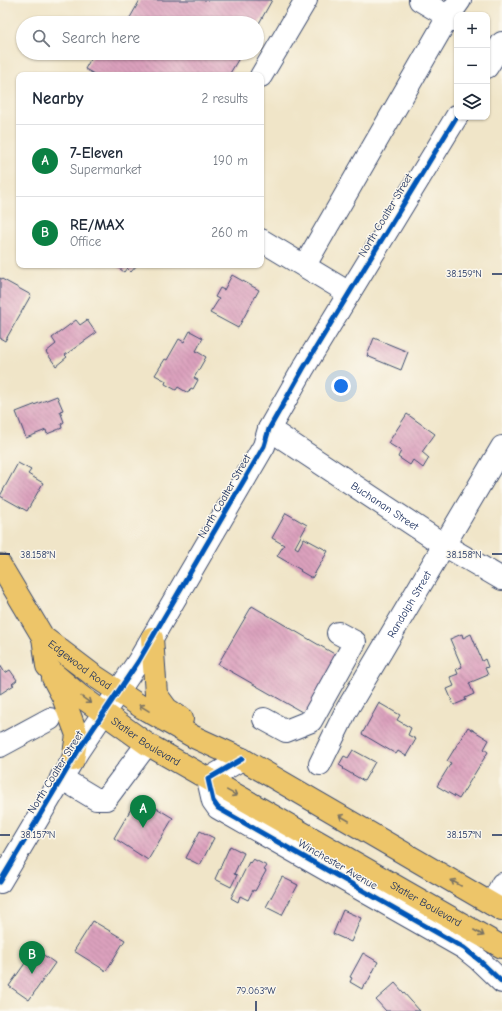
<!DOCTYPE html>
<meta charset="utf-8">
<style>
body{margin:0;font-family:"Comic Neue",sans-serif;background:#f2f2f3;color:#1f2937}
.controls{position:absolute;right:12px;top:12px;display:grid;overflow:hidden;border-radius:8px;box-shadow:0 1px 3px #0004}
.controls button{width:36px;height:36px;display:grid;place-items:center;padding:0;border:0;border-bottom:1px solid #e0e1e3;background:#fff;color:#1f2937;font:20px sans-serif}
.you{position:absolute;left:341px;top:386px;width:14px;height:14px;margin:-10px;border:3px solid #fff;border-radius:50%;background:#1a73e8;box-shadow:0 0 0 6px #1a73e833}
.badge{display:grid;place-items:center;width:26px;height:26px;border-radius:50%;background:#0b8043;color:#fff;font-size:13px;font-weight:700}
.pin{position:absolute;translate:-50% -33px;filter:drop-shadow(0 1px 2px #0008)}
.pin::after{content:'';position:absolute;top:21px;width:14px;height:12px;background:inherit;clip-path:polygon(0 0,100% 0,50% 100%)}
.list{margin:0;padding:0;list-style:none}
h2{display:flex;justify-content:space-between;align-items:center;height:52px;margin:0;padding:0 16px;font-size:17px}
h2 small{font-size:13px;font-weight:400;color:#747a83}
.list li{display:grid;grid-template-columns:26px 1fr auto;gap:12px;align-items:center;box-sizing:border-box;height:72px;padding:0 16px;border-top:1px solid #e0e1e3}
.list b{display:block;font-size:15px;white-space:nowrap}
.list p{margin:0;font-size:13px;white-space:nowrap;color:#747a83}
.list em{font-size:13px;font-style:normal;color:#747a83}
.icon{flex:none;width:22px;height:22px;fill:none;stroke:currentColor;stroke-width:2;stroke-linecap:round;stroke-linejoin:round}
.map{position:relative;flex:none;width:502px;height:1011px;overflow:hidden}
.search{position:absolute;background:#fff;box-shadow:0 1px 3px #0004;left:16px;top:16px;width:248px;height:44px;display:flex;align-items:center;gap:10px;box-sizing:border-box;padding:0 14px;border-radius:22px;color:#747a83;font-size:15px}
.panel{position:absolute;background:#fff;box-shadow:0 1px 3px #0004;left:16px;top:72px;width:248px;height:196px;border-radius:8px}
.map>svg:first-child{display:block}
.building{fill:url(#building-back-hatch)}
.lines{fill:none;stroke-linecap:round;stroke-linejoin:round}
.minor-casing{stroke:#3b4a6e;stroke-width:24}
.major-casing{stroke:#3b4a6e;stroke-width:24}
.minor{stroke:#fff;stroke-width:22}
.major{stroke:#edc569;stroke-width:22}
.cycleway-casing{stroke:#fbf7ec;stroke-width:8}
.cycleway{stroke:#0057b8;stroke-width:5}
.oneway{stroke:#797263}
.ticks{fill:none;stroke:#1b2f5e;stroke-width:1.5}
.labels{text-anchor:middle;stroke-width:3;stroke-linejoin:round;paint-order:stroke}
.street-label{font-size:11px;fill:#1b2f5e;stroke:#fbf7ec}
.ticks-label{font-size:10px;text-anchor:middle;fill:#1b2f5e;stroke:#fbf7ec;stroke-width:3;stroke-linejoin:round;paint-order:stroke}
</style>
<div class="map">
<svg width="502" height="1011" viewBox="0 0 502 1011">
<defs>
<pattern id="building-back-hatch" width="6" height="6" patternUnits="userSpaceOnUse"><rect width="6" height="6" fill="#dca1bd"/><path d="M-1 5l2 2M0 0l6 6M5-1l2 2" fill="none" stroke="#b2849d"/></pattern>
</defs>
<rect width="100%" height="100%" fill="#fbf7ec"/>
<filter id="ink" filterUnits="userSpaceOnUse"><feTurbulence type="fractalNoise" baseFrequency=".025" numOctaves="2"/><feDisplacementMap in="SourceGraphic" scale="8" xChannelSelector="R" yChannelSelector="G"/><feConvolveMatrix kernelMatrix="1 2 1 2 8 2 1 2 1" color-interpolation-filters="sRGB"/></filter>
<filter id="wash" filterUnits="userSpaceOnUse"><feTurbulence type="fractalNoise" baseFrequency=".012" numOctaves="4" result="noise"/><feDisplacementMap in="SourceGraphic" scale="16" xChannelSelector="R" yChannelSelector="G"/><feGaussianBlur stdDeviation="0.9" result="paint"/><feColorMatrix in="noise" values="0 0 0 0 0 0 0 0 0 0 0 0 0 0 0 0 0 1.4 0 .05"/><feComposite in="paint" operator="in"/></filter>
<g filter="url(#wash)">
<rect width="100%" height="100%" fill="#f0e5c8"/>
<g id="blocks">
<!-- building -->
<g class="building">
<path d="M140,0H272L257,27V23H127Z"/>
<path d="M94,53H242L229,75H96L85,69Z"/>
<path d="M115,265H137L131,272L127,268L124,272Z"/>
<path d="M232,275L259,290L238,328L210,313L219,299L215,297L220,288L224,290Z"/>
<path d="M0,278L31,295L5,341L0,338Z"/>
<path d="M76,320L80,325L87,320L96,333L65,355L67,357L56,366L46,352L56,344L52,338Z"/>
<path d="M190,331L203,338L196,351L206,357L194,378L198,380L193,389L191,388L188,393L178,387L176,390L165,384L166,381L155,375L165,359L167,360L179,339L184,342Z"/>
<path d="M374,338L408,352L401,370L367,356Z"/>
<path d="M57,396L63,410L60,411L64,422L61,424L62,428L47,434L46,430L26,438L16,412Z"/>
<path d="M407,414L435,434L422,452L429,458L423,468L413,460L410,465L398,457L401,451L388,443Z"/>
<path d="M18,463L31,470L28,474L43,483L27,511L0,496Z"/>
<path d="M286,513L307,525L295,547L298,549L304,538L328,551L312,578L300,571L301,570L277,556L284,545L272,538Z"/>
<path d="M252,606L343,659L309,716L218,664Z"/>
<path d="M462,634L463,638L471,634L482,661L485,659L488,667L485,668L488,675L469,683L474,694L465,698L466,700L454,705L447,689L454,686L450,677L458,674L456,669L462,667L450,639Z"/>
<path d="M0,665L5,673L10,670L17,680L12,684L14,685L0,694Z"/>
<path d="M379,703L400,715L397,720L411,728L408,735L416,739L406,756L398,751L396,754L362,734Z"/>
<path d="M468,727L489,740L484,749L488,752L459,799L437,786L451,763L447,761Z"/>
<path d="M353,750L375,762L364,781L343,769L344,768L339,765L344,756L348,758Z"/>
<path d="M138,797L173,818L148,860L114,838Z"/>
<path d="M200,831L214,838L200,865L186,858Z"/>
<path d="M230,846L244,853L234,874L237,875L231,887L215,879Z"/>
<path d="M253,859L267,866L264,870L266,871L255,891L253,890L248,900L240,896L238,902L231,898L249,862L250,863Z"/>
<path d="M282,877L298,885L282,915L266,907Z"/>
<path d="M343,910L361,918L351,942L333,934Z"/>
<path d="M93,921L125,940L106,971L74,951Z"/>
<path d="M35,949L55,963L29,1000L9,986Z"/>
<path d="M363,953L378,962L366,985L364,984L362,989L350,982L352,978L350,977Z"/>
<path d="M395,983L420,1011H386L376,1000Z"/>
</g>
</g>
</g>
<g filter="url(#ink)">
<use href="#blocks" fill-opacity="0" stroke="#3b4a6e" stroke-width="1"/>
<g class="lines">
<defs>
<g id="minor">
<path d="M420,0L457,22"/>
<path d="M487,67L502,43"/>
<path d="M261,76L306,0"/>
<path d="M261,240L349,293"/>
<path d="M305,265L448,17L460,0"/>
<path id="s1" d="M269,429L444,545L502,579"/>
<path d="M264,719L286,731L311,721L355,642L338,633"/>
<path d="M0,746L50,719"/>
<path d="M242,759L208,779L213,801L218,808L464,948L479,960L502,982"/>
<path id="s2" d="M320,764L346,711L502,447"/>
<path d="M61,778L96,799H106L147,744"/>
<path d="M0,882L78,751L138,662L264,446L269,429L303,369L457,116"/>
<path d="M492,904L502,884"/>
</g>
<g id="major">
<path id="s3" d="M0,565L43,637L93,675L143,708L194,737L242,759L502,910"/>
<path id="s4" d="M43,637L47,666L54,674L79,695L147,744L502,947"/>
<path d="M152,638L156,694L167,709L182,719"/>
<path d="M53,678L63,697L77,735L73,760"/>
</g>
</defs>
<!-- minor casing -->
<use href="#minor" class="minor-casing"/>
<!-- major casing -->
<use href="#major" class="major-casing"/>
<!-- minor -->
<use href="#minor" class="minor"/>
<!-- major -->
<use href="#major" class="major"/>
<defs>
<g id="cycleway">
<path d="M242,759L208,779L213,801L218,808L464,948L479,960L502,982"/>
<path d="M0,882L78,751L138,662L264,446L269,429L303,369L457,116"/>
</g>
</defs>
<!-- cycleway casing -->
<use href="#cycleway" class="cycleway-casing"/>
<!-- cycleway -->
<use href="#cycleway" class="cycleway"/>
</g>
<!-- one-way arrows -->
<defs><path id="oneway-shaft" d="M-6 0H5M1.5-3L5.5 0L1.5 3" fill="none" stroke-width="1.6" stroke-linecap="round" stroke-linejoin="round"/></defs>
<g class="oneway">
<use href="#oneway-shaft" transform="translate(86 700) rotate(36)"/>
<use href="#oneway-shaft" transform="translate(144 708) rotate(-148)"/>
<use href="#oneway-shaft" transform="translate(232 793) rotate(29)"/>
<use href="#oneway-shaft" transform="translate(344 818) rotate(-150)"/>
<use href="#oneway-shaft" transform="translate(456 883) rotate(-150)"/>
<use href="#oneway-shaft" transform="translate(479 933) rotate(30)"/>
</g>
</g>
<!-- ticks -->
<path class="ticks" d="M492,274H502M0,554H10M492,554H502M0,835H10M492,835H502M256,1001V1011"/>
<g class="labels">
<!-- street labels -->
<g class="street-label">
<text transform="translate(385 215) rotate(-59)" y="4">North Coalter Street</text>
<text transform="translate(224 496) rotate(-60)" y="4">North Coalter Street</text>
<text dy="4" stroke="none"><textPath href="#s1" startOffset="139">Buchanan Street</textPath></text>
<text dy="4" stroke="none"><textPath href="#s2" startOffset="183">Randolph Street</textPath></text>
<text dy="4" stroke="none"><textPath href="#s3" startOffset="130">Edgewood Road</textPath></text>
<text dy="4" stroke="none"><textPath href="#s4" startOffset="154">Statler Boulevard</textPath></text>
<text transform="translate(55 772) rotate(-58)" y="4">North Coalter Street</text>
<text transform="translate(338 864) rotate(30)" y="4">Winchester Avenue</text>
<text dy="4" stroke="none"><textPath href="#s4" startOffset="478">Statler Boulevard</textPath></text>
</g>
</g>
<g class="ticks-label">
<text x="464" y="277">38.159°N</text>
<text x="38" y="558">38.158°N</text>
<text x="464" y="558">38.158°N</text>
<text x="38" y="838">38.157°N</text>
<text x="464" y="838">38.157°N</text>
<text x="256" y="994">79.063°W</text>
</g>
</svg>
<div class="controls">
<button>+</button>
<button>−</button>
<button><svg class="icon" aria-label="layers" viewBox="0 0 24 24"><path d="M12 4l9 5-9 5-9-5zM3 14l9 5 9-5"/></svg></button>
</div>
<div class="you"></div>
<div class="pin badge" style="left:143px;top:828px">A</div>
<div class="pin badge" style="left:32px;top:974px">B</div>
<div class="search"><svg class="icon" aria-label="search" viewBox="0 0 24 24"><circle cx="10" cy="10" r="6"/><path d="M15 15l6 6"/></svg>Search here</div>
<section class="panel">
<h2>Nearby<small>2 results</small></h2>
<ul class="list">
<li><span class="badge">A</span><div><b>7-Eleven</b><p>Supermarket</p></div><em>190 m</em></li>
<li><span class="badge">B</span><div><b>RE/MAX</b><p>Office</p></div><em>260 m</em></li>
</ul>
</section>
</div>
